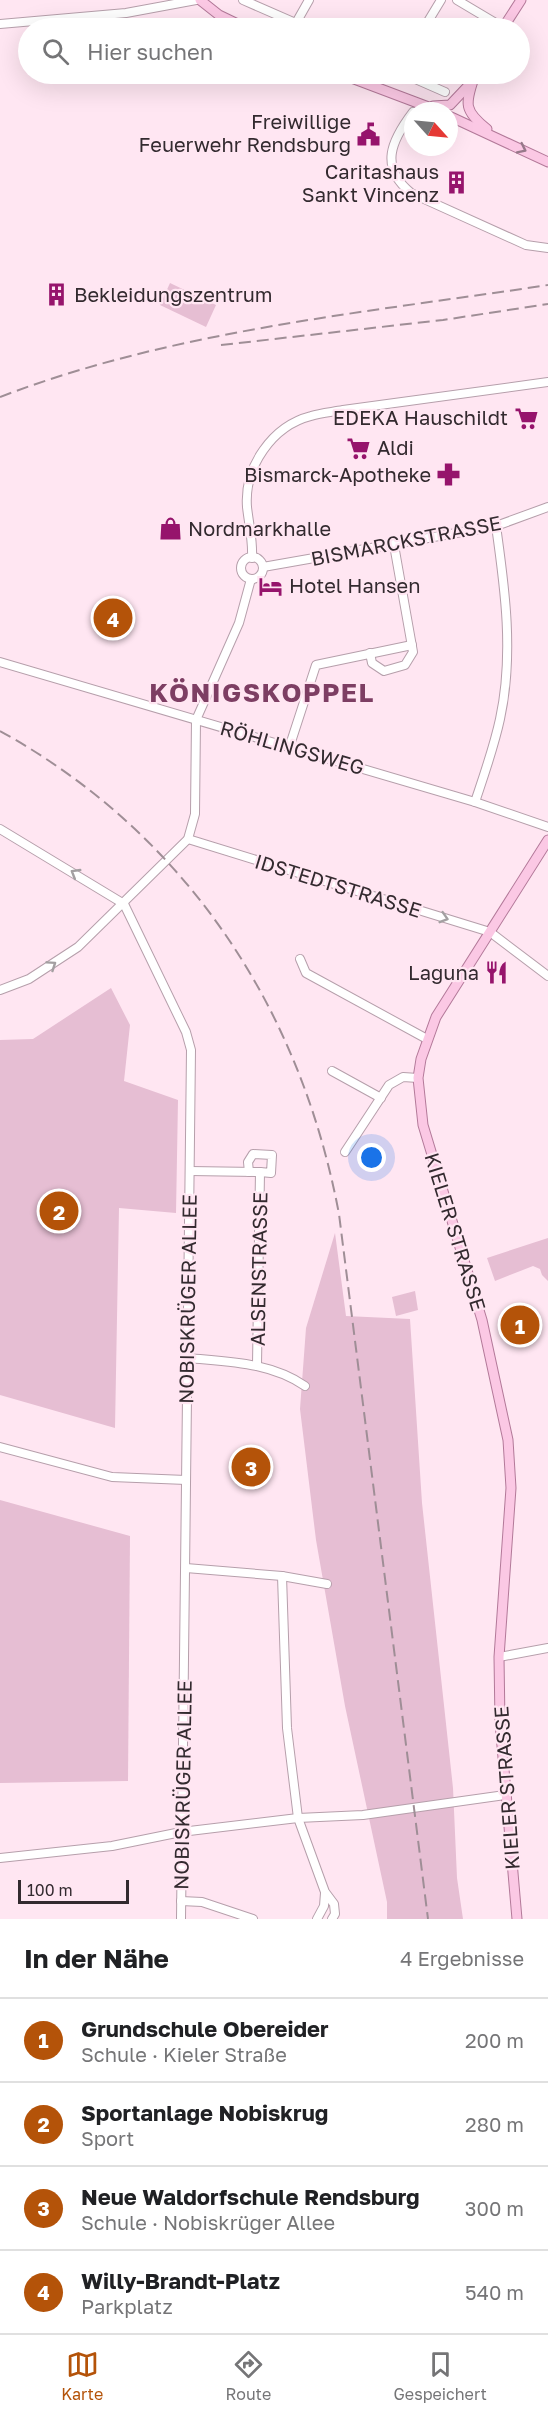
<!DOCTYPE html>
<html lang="de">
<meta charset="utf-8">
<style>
body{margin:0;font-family:"Golos Text",sans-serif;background:#f2f2f2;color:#202124}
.compass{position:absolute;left:404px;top:102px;width:54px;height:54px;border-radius:50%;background:#fff;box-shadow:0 6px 24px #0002;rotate:117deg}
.scale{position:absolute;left:18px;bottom:15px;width:111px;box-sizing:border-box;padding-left:6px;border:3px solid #332a2f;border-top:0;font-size:16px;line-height:21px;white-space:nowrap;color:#332a2f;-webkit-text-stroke:4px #ffe6f2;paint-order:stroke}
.you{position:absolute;left:372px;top:1158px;width:21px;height:21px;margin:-15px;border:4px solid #fff;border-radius:50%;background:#1a73e8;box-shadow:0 0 0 9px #1a73e833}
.badge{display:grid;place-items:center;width:39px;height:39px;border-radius:50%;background:#b45309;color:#fff;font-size:20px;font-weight:700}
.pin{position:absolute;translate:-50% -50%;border:3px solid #fff;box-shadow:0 2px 6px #0006}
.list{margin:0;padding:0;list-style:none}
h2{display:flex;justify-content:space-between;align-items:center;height:78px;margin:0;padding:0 24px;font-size:26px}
h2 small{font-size:20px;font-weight:400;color:#757577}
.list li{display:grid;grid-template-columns:39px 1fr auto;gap:18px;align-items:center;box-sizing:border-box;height:84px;padding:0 24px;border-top:2px solid #e0e0e0}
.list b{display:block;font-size:22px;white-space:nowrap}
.list p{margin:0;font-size:20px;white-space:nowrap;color:#757577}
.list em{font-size:20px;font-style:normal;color:#757577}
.icon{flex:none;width:33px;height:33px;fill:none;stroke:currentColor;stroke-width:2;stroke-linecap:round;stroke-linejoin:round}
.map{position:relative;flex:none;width:548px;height:1919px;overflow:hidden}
.search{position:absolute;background:#fff;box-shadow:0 6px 24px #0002;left:18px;right:18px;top:18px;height:66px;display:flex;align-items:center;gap:15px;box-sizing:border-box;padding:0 21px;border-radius:33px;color:#757577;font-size:22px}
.sheet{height:414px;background:#fff}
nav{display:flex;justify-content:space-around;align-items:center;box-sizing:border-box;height:84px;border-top:2px solid #e0e0e0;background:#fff;font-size:16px;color:#757577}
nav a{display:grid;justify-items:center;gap:3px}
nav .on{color:#b45309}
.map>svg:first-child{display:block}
.green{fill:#e6bed3}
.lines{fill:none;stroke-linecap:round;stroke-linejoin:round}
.minor-casing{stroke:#b69fab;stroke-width:10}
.major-casing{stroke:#b37999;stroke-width:11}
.minor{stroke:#fff;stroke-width:8}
.major{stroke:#fbc8e4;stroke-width:9}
.rail{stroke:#9f8e96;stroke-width:2;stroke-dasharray:12 6;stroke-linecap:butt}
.oneway{stroke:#97798a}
.oneway2{stroke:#a39fa1}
.labels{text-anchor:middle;stroke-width:4.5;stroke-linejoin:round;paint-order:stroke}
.poi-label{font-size:20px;fill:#332a2f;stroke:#ffe6f2;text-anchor:end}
.street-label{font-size:20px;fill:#332a2f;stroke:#ffe6f2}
.district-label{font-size:26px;font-weight:bold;letter-spacing:1.5px;fill:#7d3e63;stroke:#ffe6f2}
</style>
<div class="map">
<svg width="548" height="1919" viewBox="0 0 548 1919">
<rect width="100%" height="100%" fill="#ffe6f2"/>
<!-- green -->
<g class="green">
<path d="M170,283L216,305L206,327L160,305Z"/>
<path d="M111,988L130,1025L124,1081L178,1100L176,1213L119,1208L115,1428L0,1395V1040L33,1039Z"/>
<path d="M335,1233L346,1316L410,1319L422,1503L453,1788L457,1878L463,1919H387V1902L345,1706L316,1540L300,1409L306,1328Z"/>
<path d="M548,1238V1281L542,1275L540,1269L533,1266L495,1281L487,1258Z"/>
<path d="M415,1291L418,1310L396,1316L392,1297Z"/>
<path d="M0,1500L130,1536L128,1781L0,1783Z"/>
</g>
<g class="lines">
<defs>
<g id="minor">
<path d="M243,0L307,28"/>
<path d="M457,0L504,28"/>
<path d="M296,23L309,0"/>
<path d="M0,24L126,13L196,0"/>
<path d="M424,28L441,0"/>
<path d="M404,74L445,92"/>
<path d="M413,112C391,141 379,167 411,193L526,245L548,248"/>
<circle cx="252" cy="568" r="11"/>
<path d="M252,558C253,540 249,525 247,507C244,467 272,426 311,416C321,413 333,412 343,410L548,382"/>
<path d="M263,567L496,526L548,507"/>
<path d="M370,653L372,663L384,671L405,665L413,652L394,545"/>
<path d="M0,662L475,802L548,827"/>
<path d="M289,748L316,665L412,645"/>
<path d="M475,802C484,775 494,747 500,719C514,655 505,589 496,526"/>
<path d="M0,829L124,904"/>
<path d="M188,839L490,932L548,976"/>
<path d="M124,904L186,1032L191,1050L181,1919"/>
<path d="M300,959L306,973L427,1039"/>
<path d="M0,990L29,979L78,947L188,839L195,814L196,720L239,623L251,579"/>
<path d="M332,1071L381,1098"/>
<path d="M345,1152L389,1085L403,1077L418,1078"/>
<path d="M190,1171L260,1172L257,1365"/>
<path d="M249,1172L248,1162L253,1154L272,1155L271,1173L260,1172"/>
<path d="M188,1358C228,1362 270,1362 305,1386"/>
<path d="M0,1447L112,1477L186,1480"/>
<path d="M186,1568L282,1576L287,1728L298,1818L325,1892L334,1904L335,1914L332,1919"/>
<path d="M282,1576L327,1584"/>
<path d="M499,1657L548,1648"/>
<path d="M0,1858L112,1846L181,1832L298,1818L363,1815L505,1795"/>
<path d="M181,1901L202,1902L253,1919"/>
<path d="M317,1919L324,1906L325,1893"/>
</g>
<g id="major">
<path d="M200,0L219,15L246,28"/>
<path d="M503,28L521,0"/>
<path d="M341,74L439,111"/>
<path d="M474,78C465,104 464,111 487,129"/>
<path d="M433,106L450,105L468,86"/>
<path d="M449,116L548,162"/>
<path d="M517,1919L500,1723L499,1657L511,1488L508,1440L482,1320L423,1125L418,1078L421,1059L436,1017L548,840"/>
</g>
</defs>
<!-- minor casing -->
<use href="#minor" class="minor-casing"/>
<!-- major casing -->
<use href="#major" class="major-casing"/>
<!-- minor -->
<use href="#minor" class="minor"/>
<!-- major -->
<use href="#major" class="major"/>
<!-- rail -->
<g class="rail">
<path d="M221,345L443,320L548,304"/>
<path d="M0,397C175,330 364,313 548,285"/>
<path d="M0,731C186,834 300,1007 339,1214L428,1919"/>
</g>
</g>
<!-- one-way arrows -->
<defs><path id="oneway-chevron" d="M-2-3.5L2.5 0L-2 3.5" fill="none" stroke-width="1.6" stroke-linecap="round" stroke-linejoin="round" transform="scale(1.5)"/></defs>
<use class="oneway" href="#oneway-chevron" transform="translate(522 149) rotate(26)"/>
<g class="oneway2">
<use href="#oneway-chevron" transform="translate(75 873) rotate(-149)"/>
<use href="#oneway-chevron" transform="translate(444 918) rotate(17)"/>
<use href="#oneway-chevron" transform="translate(52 965) rotate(-34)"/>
</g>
<!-- icons -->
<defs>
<symbol id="civic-bare" viewBox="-9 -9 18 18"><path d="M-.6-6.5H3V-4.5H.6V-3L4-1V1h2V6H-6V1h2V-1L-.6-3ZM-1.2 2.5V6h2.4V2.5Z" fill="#96146c" stroke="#ffe6f2" stroke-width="2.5" paint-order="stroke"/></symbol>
<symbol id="building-bare" viewBox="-9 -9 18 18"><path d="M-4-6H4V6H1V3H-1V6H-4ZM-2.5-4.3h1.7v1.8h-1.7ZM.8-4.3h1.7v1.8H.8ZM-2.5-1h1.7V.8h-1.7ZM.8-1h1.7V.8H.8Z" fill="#96146c" stroke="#ffe6f2" stroke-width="2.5" paint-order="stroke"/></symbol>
<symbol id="supermarket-bare" viewBox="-9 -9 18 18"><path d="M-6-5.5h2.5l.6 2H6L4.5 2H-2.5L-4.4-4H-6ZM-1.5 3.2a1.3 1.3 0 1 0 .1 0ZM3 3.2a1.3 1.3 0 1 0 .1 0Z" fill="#96146c" stroke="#ffe6f2" stroke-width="2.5" paint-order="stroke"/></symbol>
<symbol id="pharmacy-bare" viewBox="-9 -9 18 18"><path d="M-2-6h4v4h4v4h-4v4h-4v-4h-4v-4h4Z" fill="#96146c" stroke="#ffe6f2" stroke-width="2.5" paint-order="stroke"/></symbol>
<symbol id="shop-bare" viewBox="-9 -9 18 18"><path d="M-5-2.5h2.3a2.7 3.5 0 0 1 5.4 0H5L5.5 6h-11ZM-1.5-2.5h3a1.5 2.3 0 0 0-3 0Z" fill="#96146c" stroke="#ffe6f2" stroke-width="2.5" paint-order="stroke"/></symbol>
<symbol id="hotel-bare" viewBox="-9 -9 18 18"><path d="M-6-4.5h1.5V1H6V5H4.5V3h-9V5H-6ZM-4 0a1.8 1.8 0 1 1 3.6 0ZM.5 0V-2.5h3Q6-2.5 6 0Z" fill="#96146c" stroke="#ffe6f2" stroke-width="2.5" paint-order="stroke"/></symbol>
<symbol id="restaurant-bare" viewBox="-9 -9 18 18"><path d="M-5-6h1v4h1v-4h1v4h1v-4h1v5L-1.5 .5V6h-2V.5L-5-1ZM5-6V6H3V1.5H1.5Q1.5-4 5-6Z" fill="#96146c" stroke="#ffe6f2" stroke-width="2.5" paint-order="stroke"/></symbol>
</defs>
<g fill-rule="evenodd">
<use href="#civic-bare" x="352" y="118" width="33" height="33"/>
<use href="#building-bare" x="440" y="166" width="33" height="33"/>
<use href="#building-bare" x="40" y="278" width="33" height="33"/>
<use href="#supermarket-bare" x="510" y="402" width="33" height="33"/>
<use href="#supermarket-bare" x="342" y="432" width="33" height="33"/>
<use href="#pharmacy-bare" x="432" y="458" width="33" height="33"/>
<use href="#shop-bare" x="154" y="512" width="33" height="33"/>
<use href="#hotel-bare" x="254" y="570" width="33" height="33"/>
<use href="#restaurant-bare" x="480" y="956" width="33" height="33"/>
</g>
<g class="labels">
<!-- poi labels -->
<g class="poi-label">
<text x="351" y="129">Freiwillige<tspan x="351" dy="23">Feuerwehr Rendsburg</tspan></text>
<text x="439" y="179">Caritashaus<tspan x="439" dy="23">Sankt Vincenz</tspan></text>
<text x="74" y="302" text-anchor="start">Bekleidungszentrum</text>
<text x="508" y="425">EDEKA Hauschildt</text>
<text x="377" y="455" text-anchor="start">Aldi</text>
<text x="431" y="482">Bismarck-Apotheke</text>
<text x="188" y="536" text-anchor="start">Nordmarkhalle</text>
<text x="289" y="593" text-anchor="start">Hotel Hansen</text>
<text x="479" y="980">Laguna</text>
</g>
<!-- street labels -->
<g class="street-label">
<text transform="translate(406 541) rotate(-11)" y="7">BISMARCKSTRASSE</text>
<text transform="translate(292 748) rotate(16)" y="7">RÖHLINGSWEG</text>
<text transform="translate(338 886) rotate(17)" y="7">IDSTEDTSTRASSE</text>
<text transform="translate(455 1232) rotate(73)" y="7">KIELER STRASSE</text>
<text transform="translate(259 1269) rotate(-89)" y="7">ALSENSTRASSE</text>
<text transform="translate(188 1299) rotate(-89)" y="7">NOBISKRÜGER ALLEE</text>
<text transform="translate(183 1785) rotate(-89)" y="7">NOBISKRÜGER ALLEE</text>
<text transform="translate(507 1788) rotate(-94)" y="7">KIELER STRASSE</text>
</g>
<!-- district labels -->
<g class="district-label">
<text x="262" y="702">KÖNIGSKOPPEL</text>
</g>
</g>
</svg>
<svg class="compass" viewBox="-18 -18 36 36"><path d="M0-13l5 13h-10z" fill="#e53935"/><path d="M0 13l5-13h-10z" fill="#757577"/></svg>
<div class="scale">100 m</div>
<div class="you"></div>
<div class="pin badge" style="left:520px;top:1325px">1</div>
<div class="pin badge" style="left:59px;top:1211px">2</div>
<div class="pin badge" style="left:251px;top:1467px">3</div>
<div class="pin badge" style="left:113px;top:618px">4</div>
<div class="search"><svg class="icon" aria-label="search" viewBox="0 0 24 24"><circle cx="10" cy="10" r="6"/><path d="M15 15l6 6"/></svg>Hier suchen</div>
</div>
<section class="sheet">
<h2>In der Nähe<small>4 Ergebnisse</small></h2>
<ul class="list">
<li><span class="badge">1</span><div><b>Grundschule Obereider</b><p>Schule · Kieler Straße</p></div><em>200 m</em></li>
<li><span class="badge">2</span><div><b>Sportanlage Nobiskrug</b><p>Sport</p></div><em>280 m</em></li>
<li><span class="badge">3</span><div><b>Neue Waldorfschule Rendsburg</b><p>Schule · Nobiskrüger Allee</p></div><em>300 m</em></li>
<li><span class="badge">4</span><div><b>Willy-Brandt-Platz</b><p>Parkplatz</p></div><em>540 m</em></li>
</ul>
</section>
<nav>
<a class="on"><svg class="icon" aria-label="map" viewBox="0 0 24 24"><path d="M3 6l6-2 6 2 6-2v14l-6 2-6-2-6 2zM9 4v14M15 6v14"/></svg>Karte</a>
<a><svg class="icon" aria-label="directions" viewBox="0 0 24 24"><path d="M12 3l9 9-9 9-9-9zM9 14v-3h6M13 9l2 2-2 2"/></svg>Route</a>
<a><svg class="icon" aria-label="saved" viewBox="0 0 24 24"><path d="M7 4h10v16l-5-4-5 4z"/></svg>Gespeichert</a>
</nav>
